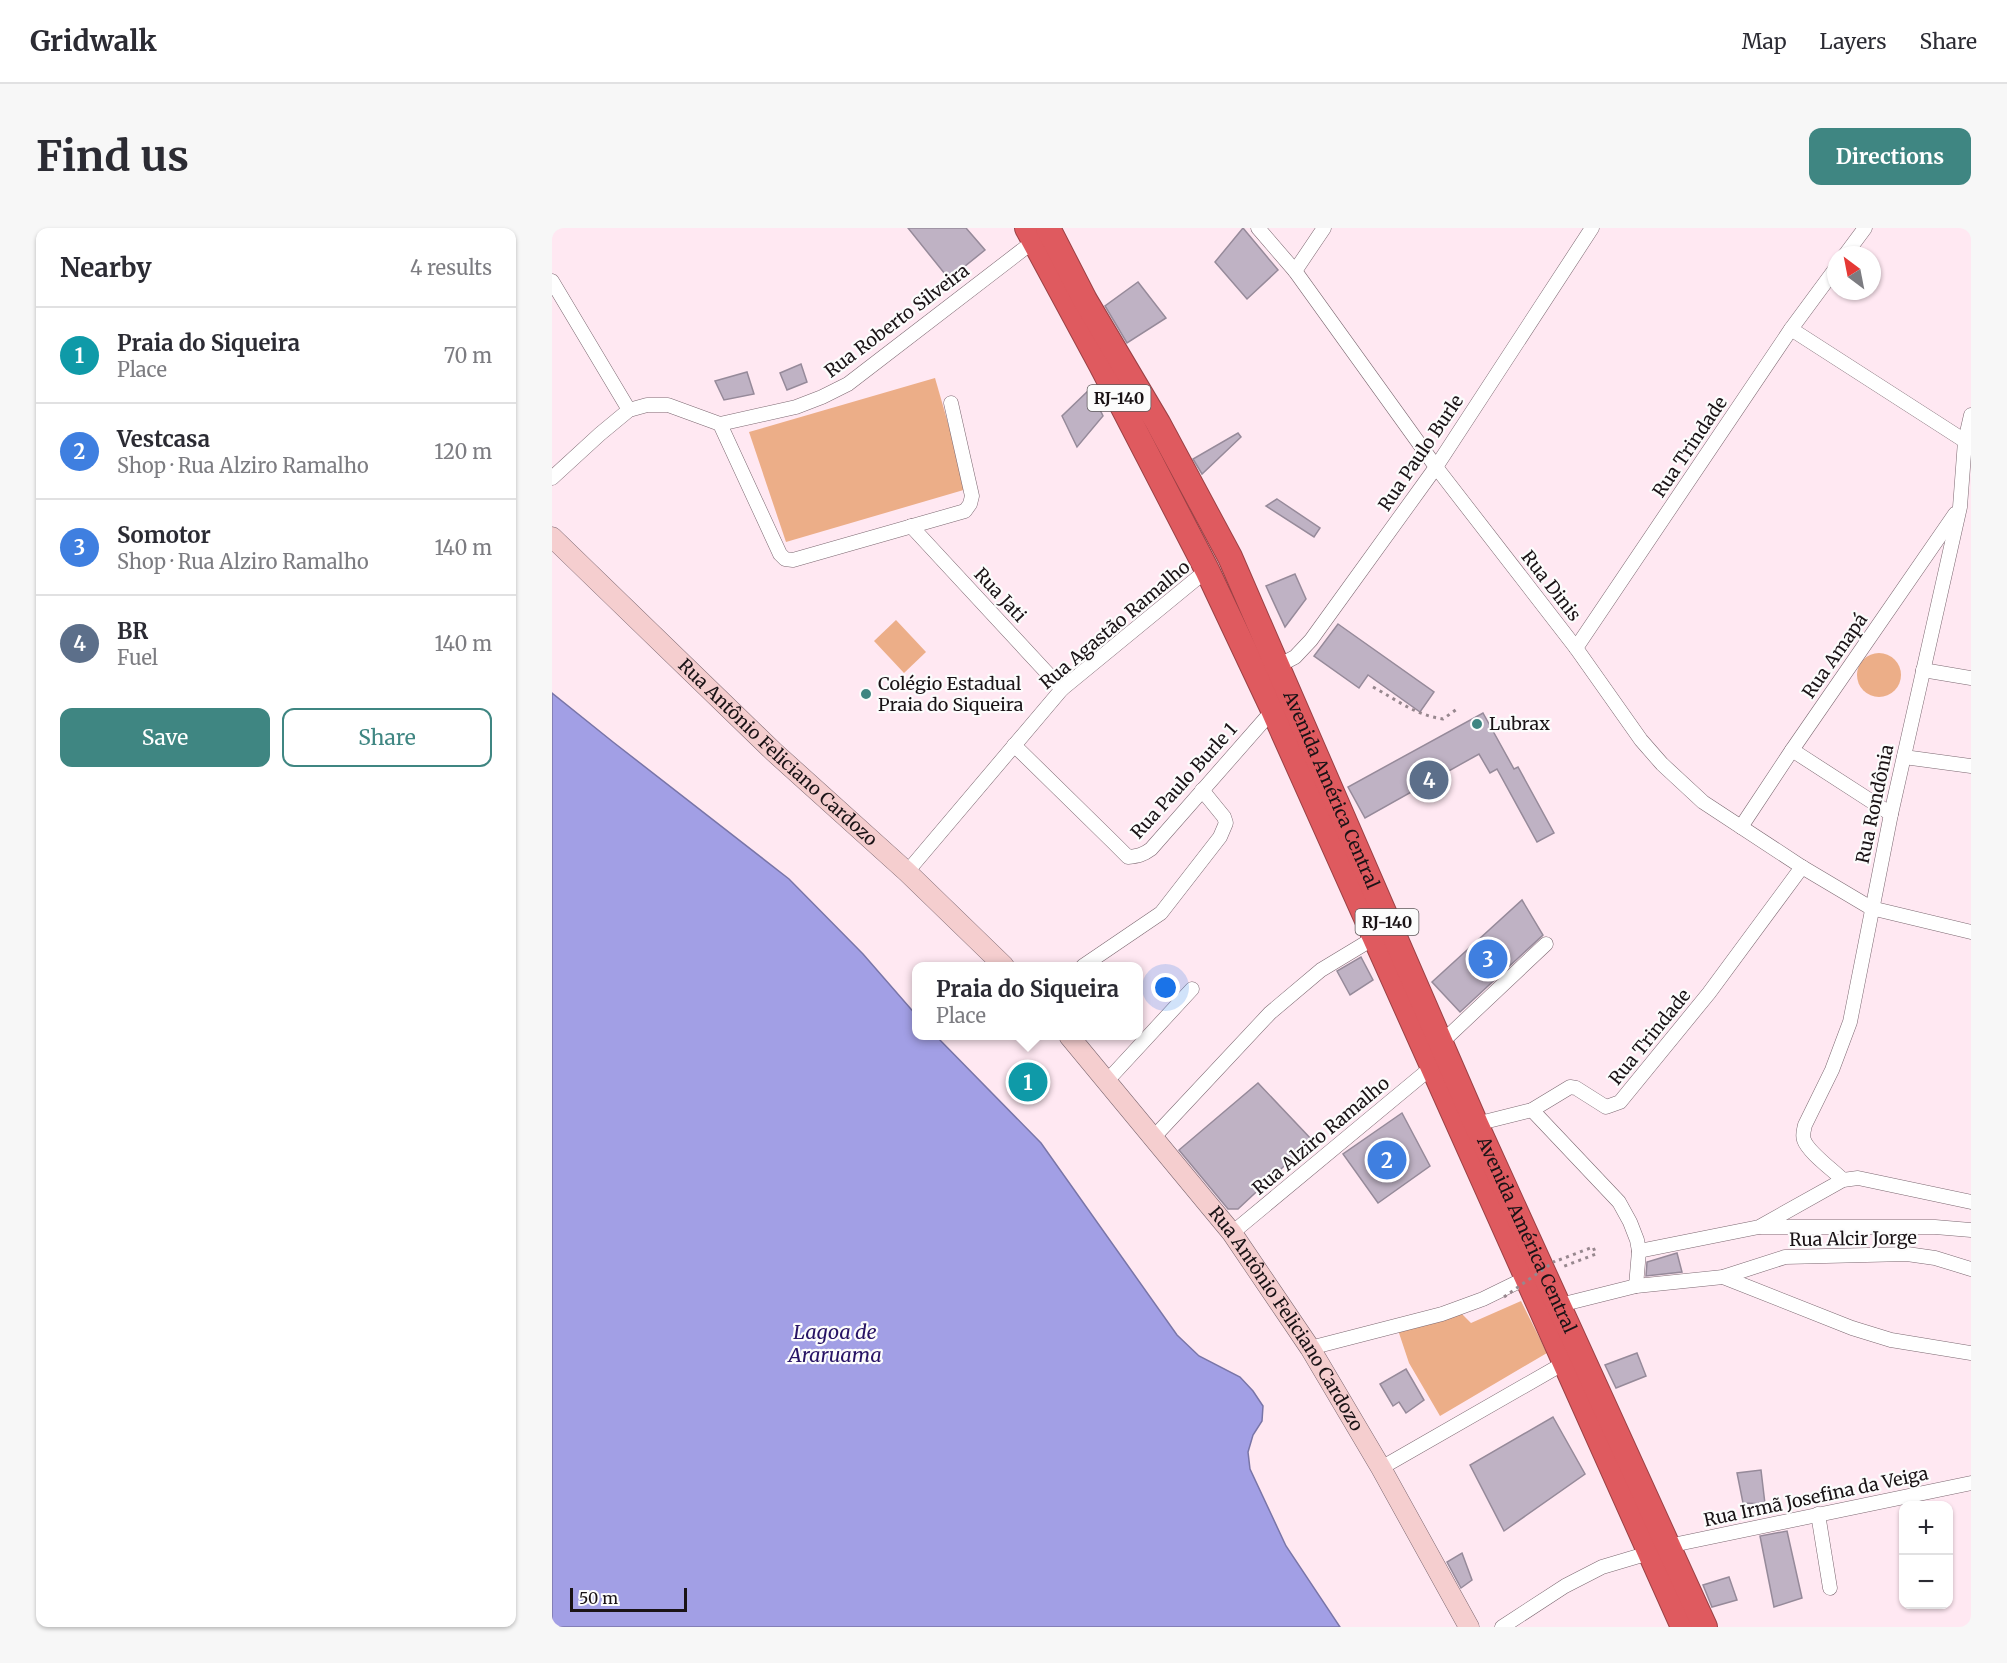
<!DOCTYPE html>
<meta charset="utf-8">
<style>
body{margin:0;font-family:Merriweather,serif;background:#f7f7f7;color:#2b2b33}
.controls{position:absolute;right:18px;bottom:18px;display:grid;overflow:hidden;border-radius:12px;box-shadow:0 2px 4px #0004}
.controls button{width:54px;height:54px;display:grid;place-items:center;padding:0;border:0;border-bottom:2px solid #e1e1e2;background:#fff;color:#2b2b33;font:30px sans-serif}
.compass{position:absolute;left:1275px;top:18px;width:54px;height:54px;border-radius:50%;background:#fff;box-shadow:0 2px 4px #0004;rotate:328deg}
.scale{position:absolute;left:18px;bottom:15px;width:117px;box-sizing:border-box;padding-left:6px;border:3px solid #1a1316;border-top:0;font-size:16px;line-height:21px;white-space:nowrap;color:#1a1316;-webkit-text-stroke:4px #fcfcfc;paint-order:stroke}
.you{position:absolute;left:614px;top:760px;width:21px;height:21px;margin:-15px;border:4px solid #fff;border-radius:50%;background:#1a73e8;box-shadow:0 0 0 9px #1a73e833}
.badge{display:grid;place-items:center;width:39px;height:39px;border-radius:50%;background:#3f8682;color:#fff;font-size:20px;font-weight:700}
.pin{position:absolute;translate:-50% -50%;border:3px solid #fff;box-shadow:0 2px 6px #0006}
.popup{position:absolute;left:360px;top:734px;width:231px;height:78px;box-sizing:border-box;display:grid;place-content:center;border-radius:12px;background:#fff;filter:drop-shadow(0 2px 4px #0005);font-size:20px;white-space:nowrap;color:#7c7c81}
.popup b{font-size:22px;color:#2b2b33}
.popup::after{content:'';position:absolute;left:50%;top:100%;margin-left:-12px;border:12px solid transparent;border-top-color:#fff}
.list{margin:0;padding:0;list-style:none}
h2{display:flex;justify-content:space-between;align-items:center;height:78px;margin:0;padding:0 24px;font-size:26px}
h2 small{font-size:20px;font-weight:400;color:#7c7c81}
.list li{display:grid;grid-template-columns:39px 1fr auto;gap:18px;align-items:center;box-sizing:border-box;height:96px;padding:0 24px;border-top:2px solid #e1e1e2}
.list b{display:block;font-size:22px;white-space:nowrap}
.list p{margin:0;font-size:20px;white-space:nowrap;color:#7c7c81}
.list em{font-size:20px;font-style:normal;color:#7c7c81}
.actions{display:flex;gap:12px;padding:18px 24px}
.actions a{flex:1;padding:14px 0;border:2px solid #3f8682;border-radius:12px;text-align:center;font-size:21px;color:#3f8682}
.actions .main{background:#3f8682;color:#fff}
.map{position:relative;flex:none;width:1419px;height:1399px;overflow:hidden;border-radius:12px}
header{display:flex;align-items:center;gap:36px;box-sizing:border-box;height:84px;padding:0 30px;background:#fff;border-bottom:2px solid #e1e1e2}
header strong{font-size:28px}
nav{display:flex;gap:33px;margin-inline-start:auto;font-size:21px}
.intro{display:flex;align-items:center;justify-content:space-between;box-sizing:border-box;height:144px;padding:0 36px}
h1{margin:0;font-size:42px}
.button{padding:15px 27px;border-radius:12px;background:#3f8682;color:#fff;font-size:21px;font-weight:700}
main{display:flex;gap:36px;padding:0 36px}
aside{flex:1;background:#fff;border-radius:12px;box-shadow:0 2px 4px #0004}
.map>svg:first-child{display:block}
.green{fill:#ecae88}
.water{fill:#a29fe5;stroke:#7975a7;stroke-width:1.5}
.building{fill:#bfb2c4;stroke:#968a9a;stroke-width:1.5}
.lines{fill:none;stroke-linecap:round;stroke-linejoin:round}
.street-casing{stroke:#7c6871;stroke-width:15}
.secondary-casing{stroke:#7c6871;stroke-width:21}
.highway-casing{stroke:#9a4145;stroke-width:26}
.path{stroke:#97878e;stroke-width:3;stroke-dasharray:3 4.5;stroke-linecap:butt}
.street{stroke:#fff;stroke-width:14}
.secondary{stroke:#f5cecf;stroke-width:20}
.highway{stroke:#df5a5f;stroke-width:24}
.path-bridge{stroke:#97878e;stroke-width:3;stroke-dasharray:3 4.5;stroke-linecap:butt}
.poi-dot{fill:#3f8682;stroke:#fcfcfc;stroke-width:2}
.labels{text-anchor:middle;stroke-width:4.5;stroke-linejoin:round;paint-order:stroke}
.shield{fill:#fcfcfc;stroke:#5e595b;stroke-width:1.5}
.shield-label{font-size:16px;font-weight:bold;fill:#1a1316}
.street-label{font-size:18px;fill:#1a1316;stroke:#fcfcfc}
.poi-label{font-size:18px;fill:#1a1316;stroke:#fcfcfc;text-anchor:start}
.water-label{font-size:20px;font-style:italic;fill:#281465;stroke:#fcfcfc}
</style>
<header>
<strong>Gridwalk</strong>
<nav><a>Map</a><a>Layers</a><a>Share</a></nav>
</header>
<div class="intro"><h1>Find us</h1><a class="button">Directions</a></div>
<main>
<aside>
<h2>Nearby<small>4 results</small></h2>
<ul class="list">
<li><span class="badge" style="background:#0f9aa8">1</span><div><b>Praia do Siqueira</b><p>Place</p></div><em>70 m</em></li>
<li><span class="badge" style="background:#3f7fe0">2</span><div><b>Vestcasa</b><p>Shop · Rua Alziro Ramalho</p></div><em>120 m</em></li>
<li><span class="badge" style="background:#3f7fe0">3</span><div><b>Somotor</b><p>Shop · Rua Alziro Ramalho</p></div><em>140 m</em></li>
<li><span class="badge" style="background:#5c6f8a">4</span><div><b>BR</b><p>Fuel</p></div><em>140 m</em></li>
</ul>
<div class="actions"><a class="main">Save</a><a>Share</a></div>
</aside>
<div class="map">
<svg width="1419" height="1399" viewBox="0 0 1419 1399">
<rect width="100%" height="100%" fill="#ffe8f2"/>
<!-- green -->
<g class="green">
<path d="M383,150L415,261L234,314L197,204Z"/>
<path d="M344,392L374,424L352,445L322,413Z"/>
<circle cx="1327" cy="447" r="22"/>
<path d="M969,1073L995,1125L888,1188L857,1135L846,1102L907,1083L919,1095Z"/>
</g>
<!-- water -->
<path class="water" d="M0,465L61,514L237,651L311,726L365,788V808H384L489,915L625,1107L647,1128L688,1149L701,1163L711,1178L710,1193L701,1207L696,1224L698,1241L734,1318L788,1399H0Z"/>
<!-- building -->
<g class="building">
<path d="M356,0H414L433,22L397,51Z"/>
<path d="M691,0L726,42L695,71L663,34Z"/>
<path d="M586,54L614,90L575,115L553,78Z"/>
<path d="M249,136L255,154L235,162L228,145Z"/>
<path d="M195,144L202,166L172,172L163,153Z"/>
<path d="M538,161L551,188L525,219L510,188Z"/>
<path d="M686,205L689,209L650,246L641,231Z"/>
<path d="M725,271L768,300L762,309L714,278Z"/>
<path d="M743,346L754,371L733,399L714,358Z"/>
<path d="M786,396L882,464L868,484L816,447L807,460L762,428Z"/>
<path d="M931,485L962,541L966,539L1002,605L985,614L945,541L938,545L927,526L813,590L796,559Z"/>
<path d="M970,672L991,707L908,784L880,754Z"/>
<path d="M809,729L821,752L798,767L785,743Z"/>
<path d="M706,855L760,912L686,981H676L627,922Z"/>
<path d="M850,885L878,938L826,975L791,926Z"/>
<path d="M1125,1025L1130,1044L1094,1048L1095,1034Z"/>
<path d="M1085,1125L1094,1148L1064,1160L1053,1137Z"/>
<path d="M854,1141L872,1172L854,1185L847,1174L841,1178L828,1156Z"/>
<path d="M1001,1189L1033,1246L952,1303L918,1237Z"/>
<path d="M1209,1242L1213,1276L1191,1275L1185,1245Z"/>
<path d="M1235,1303L1250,1370L1222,1379L1208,1308Z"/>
<path d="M910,1325L920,1352L909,1360L895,1334Z"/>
<path d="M1177,1349L1185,1372L1160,1379L1151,1357Z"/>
</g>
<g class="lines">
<defs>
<g id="street">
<path d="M706,0L743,43L884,239L1024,420L1089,512L1110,536L1151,574L1250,639L1319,680L1419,704"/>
<path d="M1293,27L1313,0"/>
<path d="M743,43L772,0"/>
<path d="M0,53L77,182"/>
<path d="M1239,101L1413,213"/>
<path d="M168,196L228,326L233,331L241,332L413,283L418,276L420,268L399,175"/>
<path d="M0,250L48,206L77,182L95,177H116L168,196L244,179L270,169L296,156L482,13"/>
<path d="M359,298L510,461"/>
<path d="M1024,420L1239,101L1284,40"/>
<path d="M720,441L743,429L759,412L884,239L1040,0"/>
<path d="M1371,442L1419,450"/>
<path d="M462,517L562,615L576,629C586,628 591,627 599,621L721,482"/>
<path d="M1240,522L1339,586"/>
<path d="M1352,529L1419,538"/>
<path d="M1189,599L1240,522L1403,286"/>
<path d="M355,644L510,461L655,342"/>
<path d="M531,738L609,685L668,609L674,595L672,589L650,562"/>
<path d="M889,815L994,716"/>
<path d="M555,853L640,761"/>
<path d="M980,882L1067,974L1078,994L1085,1012L1087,1023L1084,1058"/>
<path d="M924,896L980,882L1018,859L1024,860L1054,879L1068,874L1157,765L1250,639"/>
<path d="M601,910L718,785L769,742L822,710"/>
<path d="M1291,952C1281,942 1256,924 1252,912C1250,907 1252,902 1253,897L1280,842L1298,794L1339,586L1408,279L1413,213L1419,187"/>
<path d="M1209,999H1383L1419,1002"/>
<path d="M680,1005L880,839"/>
<path d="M1087,1023L1207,999L1291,952L1306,950L1419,974"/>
<path d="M1171,1049L1300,1100L1339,1112L1419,1125"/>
<path d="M1008,1077L1084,1058L1171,1049L1233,1029L1355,1026L1383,1030L1419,1041"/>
<path d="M758,1120L890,1086L931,1071L974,1050"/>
<path d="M829,1240L1014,1134"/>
<path d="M1266,1286L1278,1360"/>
<path d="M1116,1318L1419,1255"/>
<path d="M950,1399L1013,1358L1050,1339L1097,1325"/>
</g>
<g id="secondary">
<path id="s1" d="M0,309L222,524L355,644L452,738"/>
<path id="s2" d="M517,808L680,1005L758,1120L829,1240L917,1399"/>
</g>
<g id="highway">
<path d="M475,0L549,137L655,342L721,482L1131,1399"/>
<path id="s3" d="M496,0L533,72L606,195L678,329L924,896L1153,1399"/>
</g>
</defs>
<!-- street casing -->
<use href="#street" class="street-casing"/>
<!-- secondary casing -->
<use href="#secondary" class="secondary-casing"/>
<!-- highway casing -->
<use href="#highway" class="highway-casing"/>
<!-- path -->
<g class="path">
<path d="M821,459C845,472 863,487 891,491L905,481"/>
<path d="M1007,1032L1041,1019L1044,1026L1010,1039"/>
</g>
<!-- street -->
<use href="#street" class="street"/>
<!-- secondary -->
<use href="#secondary" class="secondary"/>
<!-- highway -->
<use href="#highway" class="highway"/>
<!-- path-bridge -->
<path class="path-bridge" d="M952,1069L1003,1033"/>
</g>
<!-- markers -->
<g class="poi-dot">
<circle cx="314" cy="466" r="6"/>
<circle cx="925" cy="496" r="6"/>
</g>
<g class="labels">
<!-- shield labels -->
<g class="shield">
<rect x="535.5" y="157" width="63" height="26" rx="4.5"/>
<rect x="803.5" y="681" width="63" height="26" rx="4.5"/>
</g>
<g class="shield-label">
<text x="567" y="176">RJ-140</text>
<text x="835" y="700">RJ-140</text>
</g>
<!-- street labels -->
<g class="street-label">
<text transform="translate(345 93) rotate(-37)" y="6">Rua Roberto Silveira</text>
<text transform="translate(1138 219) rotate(-56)" y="6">Rua Trindade</text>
<text transform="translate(869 225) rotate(-56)" y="6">Rua Paulo Burle</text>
<text transform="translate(999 358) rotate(52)" y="6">Rua Dinis</text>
<text transform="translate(448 367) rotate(47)" y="6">Rua Jati</text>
<text transform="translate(563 397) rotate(-40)" y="6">Rua Agastão Ramalho</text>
<text transform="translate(1283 428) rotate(-55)" y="6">Rua Amapá</text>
<text dy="6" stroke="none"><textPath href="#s1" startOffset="312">Rua Antônio Feliciano Cardozo</textPath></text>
<text transform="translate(632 553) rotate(-48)" y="6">Rua Paulo Burle 1</text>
<text dy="6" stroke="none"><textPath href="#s3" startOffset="630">Avenida América Central</textPath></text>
<text transform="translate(1323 576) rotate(-78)" y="6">Rua Rondônia</text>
<text transform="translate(1098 809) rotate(-51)" y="6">Rua Trindade</text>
<text transform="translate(769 908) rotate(-40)" y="6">Rua Alziro Ramalho</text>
<text dy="6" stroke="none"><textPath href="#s3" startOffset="1116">Avenida América Central</textPath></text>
<text transform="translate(1301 1011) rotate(-1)" y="6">Rua Alcir Jorge</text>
<text dy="6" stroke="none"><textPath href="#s2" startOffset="357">Rua Antônio Feliciano Cardozo</textPath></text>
<text transform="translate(1264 1269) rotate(-12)" y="6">Rua Irmã Josefina da Veiga</text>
</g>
<!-- poi labels -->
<g class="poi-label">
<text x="326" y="462">Colégio Estadual<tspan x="326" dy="21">Praia do Siqueira</tspan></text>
<text x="937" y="502">Lubrax</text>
</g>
<!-- water labels -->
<g class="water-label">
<text x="283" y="1111">Lagoa de<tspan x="283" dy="23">Araruama</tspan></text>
</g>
</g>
</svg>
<div class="controls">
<button>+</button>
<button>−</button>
</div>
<svg class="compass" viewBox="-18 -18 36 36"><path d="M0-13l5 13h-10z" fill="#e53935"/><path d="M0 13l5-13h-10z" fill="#7c7c81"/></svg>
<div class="scale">50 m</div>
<div class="you"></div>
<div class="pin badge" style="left:476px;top:854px;background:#0f9aa8">1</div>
<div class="popup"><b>Praia do Siqueira</b>Place</div>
<div class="pin badge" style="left:835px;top:932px;background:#3f7fe0">2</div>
<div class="pin badge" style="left:936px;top:731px;background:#3f7fe0">3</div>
<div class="pin badge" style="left:877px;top:552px;background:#5c6f8a">4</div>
</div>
</main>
